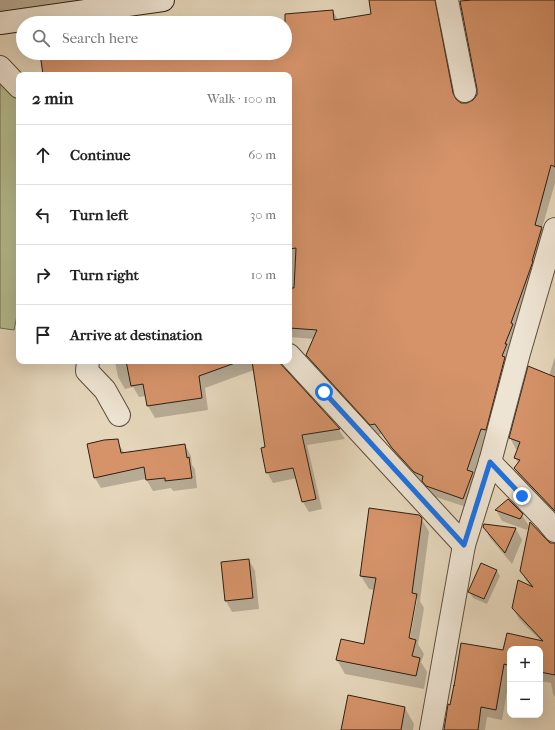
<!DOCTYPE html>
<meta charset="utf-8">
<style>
body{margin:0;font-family:"IM FELL French Canon",serif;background:#f2f2f2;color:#222}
.controls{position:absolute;right:12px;bottom:12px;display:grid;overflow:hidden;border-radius:8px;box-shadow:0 4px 16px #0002}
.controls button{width:36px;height:36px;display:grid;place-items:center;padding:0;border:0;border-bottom:1px solid #e0e0e0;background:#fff;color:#222;font:20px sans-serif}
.stop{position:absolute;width:12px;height:12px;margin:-9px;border:3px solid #1a73e8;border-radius:50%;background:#fff}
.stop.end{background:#1a73e8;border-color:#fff;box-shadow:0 1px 4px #0008}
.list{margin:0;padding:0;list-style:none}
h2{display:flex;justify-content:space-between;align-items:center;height:52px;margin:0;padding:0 16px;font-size:17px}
h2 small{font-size:13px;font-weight:400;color:#767676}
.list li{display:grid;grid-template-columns:26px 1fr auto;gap:12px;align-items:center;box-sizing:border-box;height:60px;padding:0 16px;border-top:1px solid #e0e0e0}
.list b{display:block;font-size:15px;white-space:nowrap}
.list em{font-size:13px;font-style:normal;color:#767676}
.icon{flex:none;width:22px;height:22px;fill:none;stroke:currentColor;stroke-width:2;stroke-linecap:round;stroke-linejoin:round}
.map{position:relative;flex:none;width:555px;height:730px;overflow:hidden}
.search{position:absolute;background:#fff;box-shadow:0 4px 16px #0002;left:16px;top:16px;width:276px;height:44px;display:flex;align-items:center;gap:10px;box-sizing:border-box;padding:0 14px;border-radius:22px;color:#767676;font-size:15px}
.panel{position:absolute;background:#fff;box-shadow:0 4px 16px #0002;left:16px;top:72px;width:276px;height:292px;border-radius:8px}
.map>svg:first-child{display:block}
.green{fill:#b5bd90;stroke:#716e51}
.shadow{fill:#0003;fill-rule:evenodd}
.building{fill:#d6936a;stroke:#2d1f12}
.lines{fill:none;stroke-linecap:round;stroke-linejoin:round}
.minor-casing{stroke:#5b4d3c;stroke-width:24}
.tertiary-casing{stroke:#5b4d3c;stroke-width:24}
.secondary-casing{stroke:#2d1f12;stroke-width:24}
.minor{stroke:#eee4d3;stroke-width:22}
.tertiary{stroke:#eee4d3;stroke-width:22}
.secondary{stroke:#eee4d3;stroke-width:22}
.route{stroke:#1a73e8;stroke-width:5}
</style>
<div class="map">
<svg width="555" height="730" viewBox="0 0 555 730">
<rect width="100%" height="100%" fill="#e5d6bb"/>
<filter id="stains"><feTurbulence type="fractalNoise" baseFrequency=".005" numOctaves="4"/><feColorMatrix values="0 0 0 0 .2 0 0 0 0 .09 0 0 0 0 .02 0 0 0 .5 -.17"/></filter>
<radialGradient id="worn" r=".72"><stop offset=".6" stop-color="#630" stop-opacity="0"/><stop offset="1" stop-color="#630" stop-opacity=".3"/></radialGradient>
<!-- green -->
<path class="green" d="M0,80L19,100V306L14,330L0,328Z"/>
<!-- shadow -->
<g class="shadow">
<path d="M0,0H112L0,19Z"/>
<path d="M392,0H442L440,14L458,102L460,104H468L474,101L478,96L481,0H555V183L542,228L548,238L487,438L474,476L478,483L469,508L433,496L429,491L425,484L421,482L399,459L382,434L377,435L313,365L307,355L314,339L289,337V75H44L41,53H285V26L333,11L338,20L372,14Z"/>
<path d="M555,357V514L521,479L515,468L519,464L515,458L518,449H516L510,438L549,376Z"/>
<path d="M115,361H254L257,369L205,388L208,410L155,418L148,406L146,396L139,397L133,387L125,389L118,377Z"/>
<path d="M285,371L339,430L345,439L307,445L322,509L309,512L303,502L297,478L273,483L267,472L266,448Z"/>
<path d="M117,440L124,453L185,445L191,456L192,465L195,469L197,488L173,491L171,488L153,491L146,479L101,488L95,478L88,445Z"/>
<path d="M496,510L522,515L529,526L527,530L502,521Z"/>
<path d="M421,518L429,532L420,601L424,608L418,644L424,654L421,662L427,672L424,689L345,674L337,660L365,645L375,590L369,589L361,576ZM416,595H417V600L409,643H407Z"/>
<path d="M484,525L516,529L522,540L512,564L490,538L484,527Z"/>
<path d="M551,544H555V697L553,694L551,683L540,681V649H510V674L502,720L487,717L485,730H445L451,706L504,651L507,634L541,641L519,619L513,608L532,588L527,582L521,571Z"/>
<path d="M249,560L255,571L259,609L232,612L226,601Z"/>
<path d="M497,571L500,576L487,604L473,598L469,592Z"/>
<path d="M349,696L405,708L414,724L413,730H342Z"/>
</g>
<!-- building -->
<g class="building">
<path d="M369,0H435L453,93L456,99L461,103H467L473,100L477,95V89L460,1L472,0H555V167L551,165L535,225L542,227L532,261L533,262L532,264L511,323L513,324L505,344H507L502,356L505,357L486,430L481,429L467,470L473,472L463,499L426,486L422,481L423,476L414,472L392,448L375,424L370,425L306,355L317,330L289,328V288H294L296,248L289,249V75H43L40,53H285V14L333,10L334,20L371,14Z"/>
<path d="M126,361H235V363L199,376L202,398L147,406L143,384L131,386Z"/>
<path d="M252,361H278L340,429L302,435L316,499L302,502L293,468L266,473L261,448L265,447Z"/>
<path d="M528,366L555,377V511L514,468L520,460L514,458L520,442L509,438Z"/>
<path d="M118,439L121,453L185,444L187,458L189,457L192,478L165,481V478L146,480L144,467L94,478L87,444L104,440Z"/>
<path d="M508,499L523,514L520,519L495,510Z"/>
<path d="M369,508L419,515L422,518L412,593L417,594L409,638L416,640L412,656L420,658L416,676L336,660L341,639L364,644L376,578L360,576Z"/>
<path d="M530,522L546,539L550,543H555V675L540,672V649H510V666L504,664L496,710L481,707L478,730H444L448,704L450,705L454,685V686L461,643L503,650L507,633L543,641L512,608L518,580L533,587L520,571Z"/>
<path d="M484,524L516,528L505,553L483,527Z"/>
<path d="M249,559L253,598L225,601L221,562Z"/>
<path d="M481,563L497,570L484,599L468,592Z"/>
<path d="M348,695L405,707L401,730H341Z"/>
</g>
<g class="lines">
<defs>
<g id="minor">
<path d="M447,0L465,91"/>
<path d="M88,361L87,371L105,390L119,415"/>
<path d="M490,462L545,519L555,531"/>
</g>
<g id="tertiary">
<path d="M0,67L19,87"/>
<path d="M289,355L464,545"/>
<path d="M431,730L464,545L490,462L519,353L555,229"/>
</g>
<path id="secondary" d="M0,23L163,0"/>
</defs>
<!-- minor casing -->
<use href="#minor" class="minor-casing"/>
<!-- tertiary casing -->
<use href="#tertiary" class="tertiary-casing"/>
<!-- secondary casing -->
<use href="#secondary" class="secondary-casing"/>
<!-- minor -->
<use href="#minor" class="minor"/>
<!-- tertiary -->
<use href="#tertiary" class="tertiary"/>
<!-- secondary -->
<use href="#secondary" class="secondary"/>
</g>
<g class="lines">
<!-- route -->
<path class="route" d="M324,392L464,545L490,462L522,496"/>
</g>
<rect width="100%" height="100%" filter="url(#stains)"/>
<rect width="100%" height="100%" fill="url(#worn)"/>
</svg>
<div class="controls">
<button>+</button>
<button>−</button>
</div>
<div class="stop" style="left:324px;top:392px"></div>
<div class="stop end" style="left:522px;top:496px"></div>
<div class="search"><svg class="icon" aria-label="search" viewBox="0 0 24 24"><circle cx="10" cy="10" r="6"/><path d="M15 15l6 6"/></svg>Search here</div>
<section class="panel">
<h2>2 min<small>Walk · 100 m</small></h2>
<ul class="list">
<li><svg class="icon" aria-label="ahead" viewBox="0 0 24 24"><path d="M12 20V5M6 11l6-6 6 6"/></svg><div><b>Continue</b></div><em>60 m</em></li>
<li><svg class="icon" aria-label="left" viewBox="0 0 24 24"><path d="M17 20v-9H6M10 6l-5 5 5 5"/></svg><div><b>Turn left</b></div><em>30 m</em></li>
<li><svg class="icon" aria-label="right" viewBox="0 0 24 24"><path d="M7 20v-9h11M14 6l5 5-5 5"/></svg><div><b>Turn right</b></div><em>10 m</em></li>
<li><svg class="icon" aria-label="arrive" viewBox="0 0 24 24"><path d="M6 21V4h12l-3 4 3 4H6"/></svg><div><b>Arrive at destination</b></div></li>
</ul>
</section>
</div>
